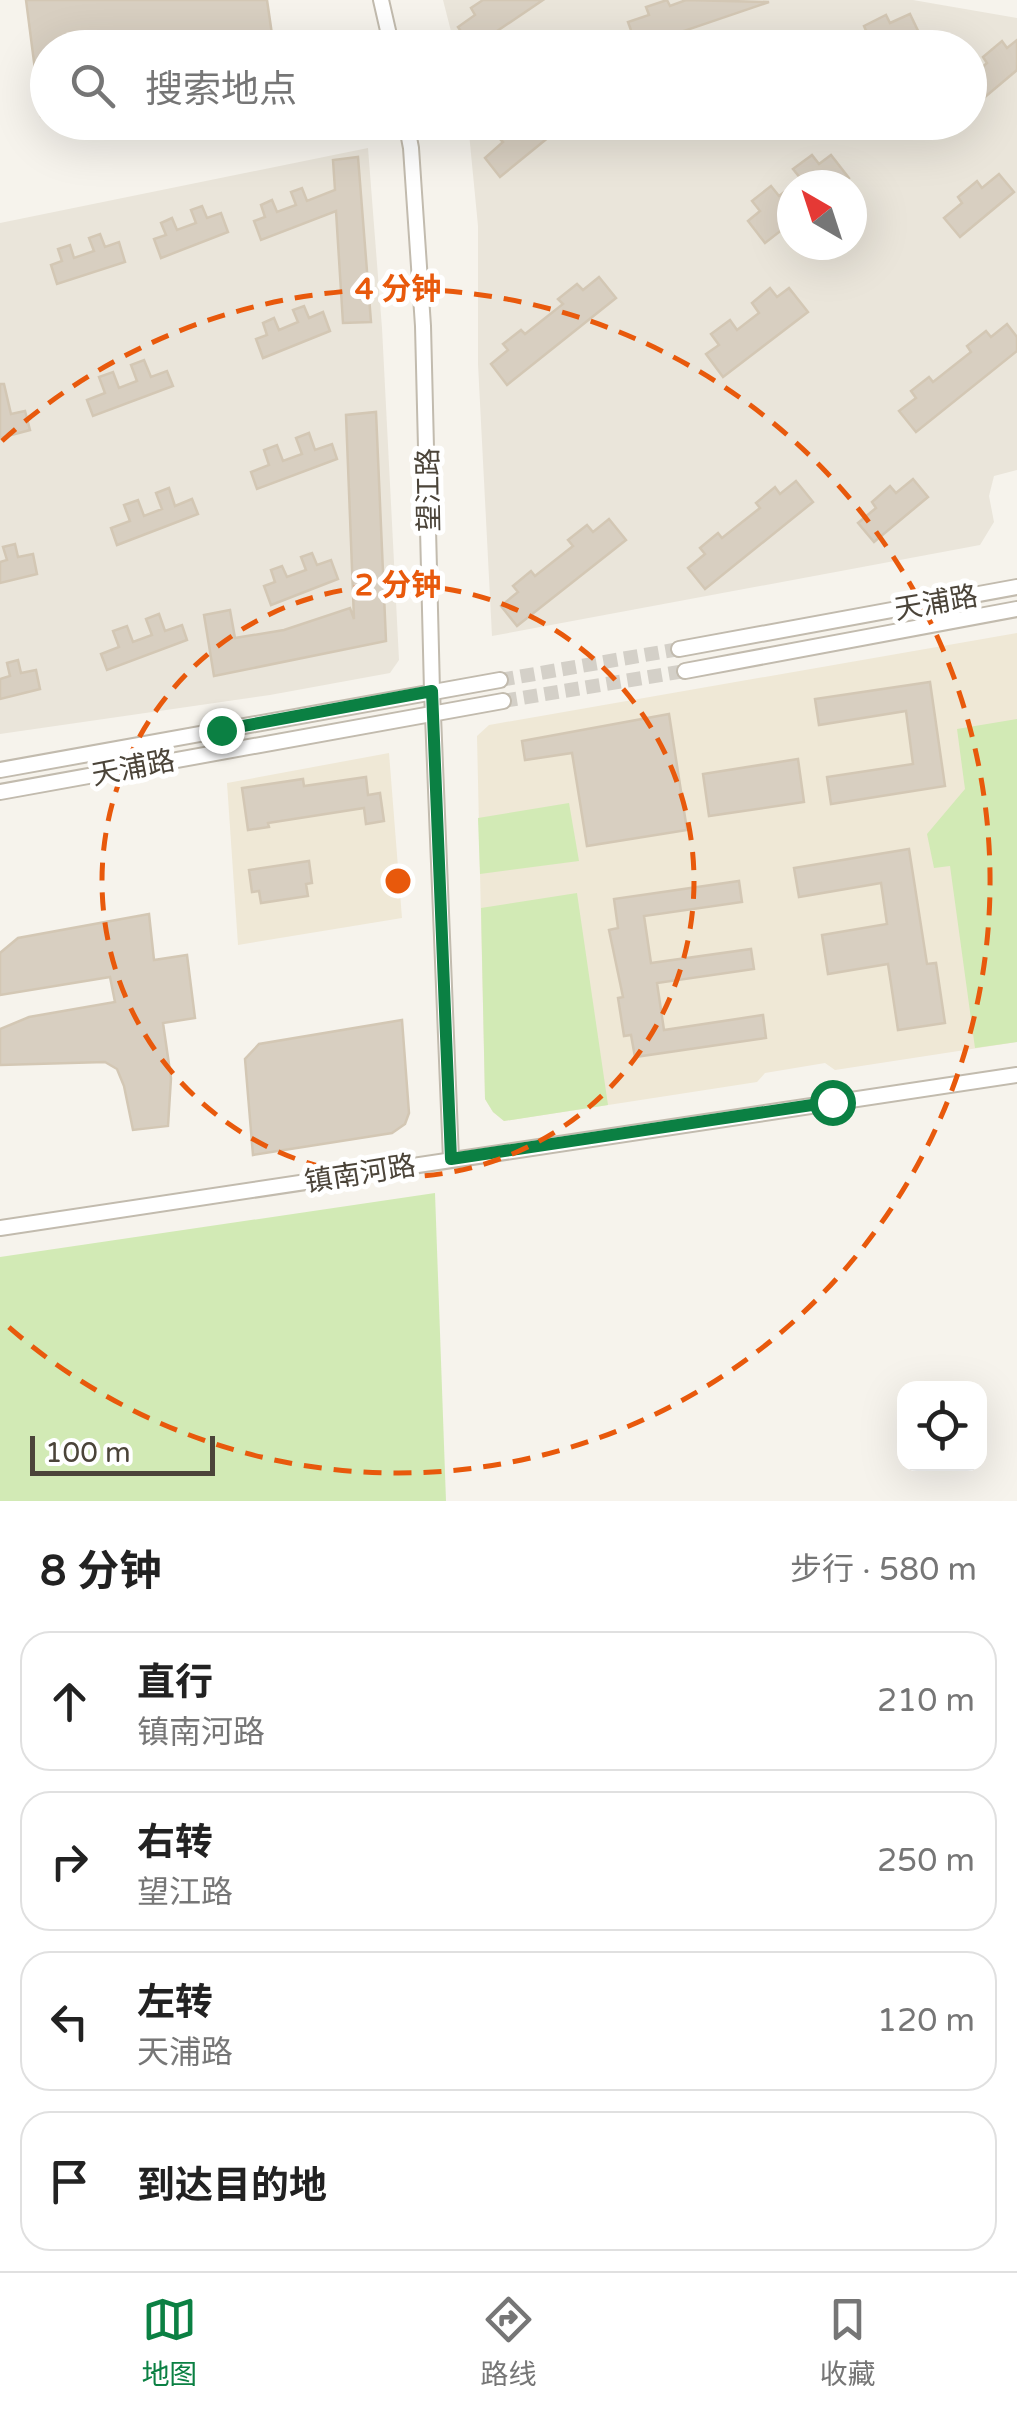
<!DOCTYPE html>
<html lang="zh">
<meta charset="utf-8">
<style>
body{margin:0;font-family:"Varela Round","Noto Sans SC",sans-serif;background:#f6f6f6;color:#222}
.controls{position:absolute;right:30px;bottom:30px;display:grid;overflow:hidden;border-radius:20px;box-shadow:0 10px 40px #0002}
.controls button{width:90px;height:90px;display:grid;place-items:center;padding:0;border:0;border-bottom:2px solid #e0e0e0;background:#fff;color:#222;font:50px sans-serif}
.compass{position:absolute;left:777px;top:170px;width:90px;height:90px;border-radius:50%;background:#fff;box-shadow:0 10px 40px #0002;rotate:321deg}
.scale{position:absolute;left:30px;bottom:25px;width:185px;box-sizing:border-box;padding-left:10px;border:5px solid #4b4439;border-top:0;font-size:28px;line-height:35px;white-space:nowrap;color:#4b4439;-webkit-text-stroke:8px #fff;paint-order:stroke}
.stop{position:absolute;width:30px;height:30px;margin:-22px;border:8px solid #0b8043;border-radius:50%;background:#fff}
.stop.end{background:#0b8043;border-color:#fff;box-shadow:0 2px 10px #0008}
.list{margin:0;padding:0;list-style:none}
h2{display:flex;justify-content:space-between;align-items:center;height:130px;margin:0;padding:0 40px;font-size:42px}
h2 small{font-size:32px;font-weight:400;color:#767676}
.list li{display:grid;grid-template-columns:65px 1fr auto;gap:30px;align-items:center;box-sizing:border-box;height:140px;margin:0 20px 20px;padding:0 20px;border:2px solid #e0e0e0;border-radius:30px}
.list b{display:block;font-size:38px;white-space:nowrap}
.list p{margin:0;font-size:32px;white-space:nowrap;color:#767676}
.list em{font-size:32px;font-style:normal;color:#767676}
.icon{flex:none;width:55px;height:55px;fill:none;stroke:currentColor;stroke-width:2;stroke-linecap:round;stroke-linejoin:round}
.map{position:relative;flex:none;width:1017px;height:1501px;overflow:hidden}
.search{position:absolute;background:#fff;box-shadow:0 10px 40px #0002;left:30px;right:30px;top:30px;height:110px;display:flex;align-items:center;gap:25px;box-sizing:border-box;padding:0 35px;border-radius:55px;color:#767676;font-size:38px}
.sheet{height:770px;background:#fff}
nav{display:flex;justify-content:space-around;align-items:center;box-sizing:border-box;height:140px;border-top:2px solid #e0e0e0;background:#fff;font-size:28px;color:#767676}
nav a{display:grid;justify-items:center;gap:5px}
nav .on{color:#0b8043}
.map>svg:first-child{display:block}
.residential{fill:#eae5da;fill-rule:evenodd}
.education{fill:#efe8d6}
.green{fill:#d2eab5}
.building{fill:#d8cfc1;stroke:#d3c7b4;stroke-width:2.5}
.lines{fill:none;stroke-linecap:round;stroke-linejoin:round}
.minor-tunnel{stroke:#d4d0c8;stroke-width:14;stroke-dasharray:14 7;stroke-linecap:butt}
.minor-casing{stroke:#c2bbae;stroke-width:18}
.minor{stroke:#fff;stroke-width:14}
.route{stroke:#0b8043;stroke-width:12}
.ring{fill:none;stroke:#e8590c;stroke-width:5;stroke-dasharray:18 12}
.labels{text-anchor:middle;stroke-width:10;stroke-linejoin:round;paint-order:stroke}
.street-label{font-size:28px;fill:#4b4439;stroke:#fff}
.centre{fill:#e8590c;stroke:#fff;stroke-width:5}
.ring-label{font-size:30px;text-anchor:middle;font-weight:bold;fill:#e8590c;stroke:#fff;stroke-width:10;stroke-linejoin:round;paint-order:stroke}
</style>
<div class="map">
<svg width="1017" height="1501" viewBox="0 0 1017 1501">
<rect width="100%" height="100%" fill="#f6f3ec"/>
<!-- residential -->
<g class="residential">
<path d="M443,0H913L1017,18V470L994,476L989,496L994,522L980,545L492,636L478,364V226L468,123L970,122V48L455,47ZM792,185H852V245H792Z"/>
<path d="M368,148L382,328L399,660L390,673L270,695L0,734V223Z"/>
</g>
<!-- education -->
<g class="education">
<path d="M1017,633V1042L835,1070L825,1063L765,1073L757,1082L504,1121L493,1112L485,1099L477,736L489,725Z"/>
<path d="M389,753L402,918L238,945L227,783Z"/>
</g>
<!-- green -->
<g class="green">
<path d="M1017,719V1042L975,1048L950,866L934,868L927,834L965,789L957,729Z"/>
<path d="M569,803L579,861L480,874L478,818Z"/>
<path d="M577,893L608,1105L504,1121L493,1112L485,1099L481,908Z"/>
<path d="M435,1193L446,1501H0V1257Z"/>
</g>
<!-- building -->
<g class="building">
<path d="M26,0H267L274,48H48V115L41,116Z"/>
<path d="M483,0H543L472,48L458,27L475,15L471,8Z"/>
<path d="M667,0L670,6L686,0L769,2L637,47L628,22L649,15L646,7Z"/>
<path d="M910,14L920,35L893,48H836L867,33L864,26L886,15L890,23Z"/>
<path d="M1017,40V70L985,97L970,78L987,63L983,57L1002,41L1007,48Z"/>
<path d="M515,122L523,127L529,122H547L555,132L500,177L485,158L503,142L498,137Z"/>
<path d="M812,155L819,164L831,155L849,178L841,185H794L801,179L793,169Z"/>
<path d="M358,157L371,322L343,323L336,211L261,240L254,221L265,217L261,205L272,200L277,212L296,205L291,192L302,188L307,201L335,190L333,160Z"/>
<path d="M999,174L1014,192L960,237L944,218L962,203L958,197L977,181L982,188Z"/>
<path d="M771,186L779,196L792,186V222L765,243L748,221L760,211L752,201Z"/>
<path d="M202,206L207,218L221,213L228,232L161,258L154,239L166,235L161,223L172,218L177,230L196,223L191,210Z"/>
<path d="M100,234L105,247L119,242L125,262L57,284L51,265L62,261L58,249L70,245L74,258L94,251L89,238Z"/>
<path d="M599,277L616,298L507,385L491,364L508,350L503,344L521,330L525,334L563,304L558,299L577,284L583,290Z"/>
<path d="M770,288L777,297L789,288L808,312L723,377L706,354L719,345L711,334L730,320L737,330L759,313L752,303Z"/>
<path d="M304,306L309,318L323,312L330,331L263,358L256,339L267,335L263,323L274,318L279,330L298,322L293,310Z"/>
<path d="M1007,324L1017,337V351L916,432L899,411L916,398L911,391L929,377L933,382L971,352L967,346L986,331L991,337Z"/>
<path d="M144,360L151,377L167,371L173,386L93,416L87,400L105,393L99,377L113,372L119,388L137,381L131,365Z"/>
<path d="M0,384H4L11,414L25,411L30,430L0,438Z"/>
<path d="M376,412L386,641L214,676L204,615L230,610L235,638L284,630L350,608L354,619L346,415Z"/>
<path d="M309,433L315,450L332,444L337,459L257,489L251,472L269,465L264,450L277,445L283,461L302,454L296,438Z"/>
<path d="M913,479L928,497L874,542L858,523L876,508L872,502L890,486L896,493Z"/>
<path d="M796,481L813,502L705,589L688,568L705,554L700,548L718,533L722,538L760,508L756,503L775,487L780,494Z"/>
<path d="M169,488L175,506L192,499L198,514L117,545L111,528L130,521L124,505L138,500L144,516L162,509L156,493Z"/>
<path d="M609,519L626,540L517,626L501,606L518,592L513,586L531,571L535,576L573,546L568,540L587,525L593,532Z"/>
<path d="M15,544L18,557L33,554L37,574L0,583V562L7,560L3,547Z"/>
<path d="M312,553L317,565L331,560L338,579L271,605L264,586L275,582L271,570L282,566L287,577L306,570L301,557Z"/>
<path d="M159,614L165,631L182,625L187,640L107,670L101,654L119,647L113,631L127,626L133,642L152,635L146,619Z"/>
<path d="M18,660L21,673L36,670L40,689L0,699V679L10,676L7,663Z"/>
<path d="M930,682L945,786L831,804L827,777L913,764L906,711L819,725L815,699Z"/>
<path d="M669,714L687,830L587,846L572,753L525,760L522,741Z"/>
<path d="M798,759L804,802L709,816L703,774Z"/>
<path d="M366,777L368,795L380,793L384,821L366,824L364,808L268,823L269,827L248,830L242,788L303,779L304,786Z"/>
<path d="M909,849L927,964L936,963L945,1023L898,1030L888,964L828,974L822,935L887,924L881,883L799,897L794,868Z"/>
<path d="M309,861L312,883L306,884L308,896L261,903L259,891L252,892L249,870Z"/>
<path d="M739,881L742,902L644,916L651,963L751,949L754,969L657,983L664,1030L763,1015L766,1038L635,1057L631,1035L624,1036L618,998L623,997L609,930L618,928L614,899Z"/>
<path d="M149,914L154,960L187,955L195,1018L163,1023L171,1078L168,1126L133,1130L124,1086L117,1069L105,1062L0,1065V1029L29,1017L115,1002L110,977L0,995V953L18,938Z"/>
<path d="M402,1020L409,1113L405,1124L392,1133L253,1155L245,1059L259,1044Z"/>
</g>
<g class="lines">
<!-- minor-tunnel -->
<g class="minor-tunnel">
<path d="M500,680L679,649"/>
<path d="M503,701L685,671"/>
</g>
<defs>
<g id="minor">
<path d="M381,0L392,48"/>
<path d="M406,122L411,148L423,326L432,691L451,1159"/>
<path d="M679,649L1017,587"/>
<path d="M685,671L1017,609"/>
<path d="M0,770L500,680"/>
<path d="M0,792L503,701"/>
<path d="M0,1228L1017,1075"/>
</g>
</defs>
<!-- minor casing -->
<use href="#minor" class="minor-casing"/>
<!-- minor -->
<use href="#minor" class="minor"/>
</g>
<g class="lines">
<!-- route -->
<path class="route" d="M221,730L432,691L451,1159L832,1102"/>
</g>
<!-- distance rings -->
<g class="ring">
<circle cx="398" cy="881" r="296"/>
<path d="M2 441A592 592 0 1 1 2 1321"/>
</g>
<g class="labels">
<!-- street labels -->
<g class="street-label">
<text transform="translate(428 490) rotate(-91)" y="10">望江路</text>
<text transform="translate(936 602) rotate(-10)" y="10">天浦路</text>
<text transform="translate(133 767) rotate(-11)" y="10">天浦路</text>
<text transform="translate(360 1173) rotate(-9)" y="10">镇南河路</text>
</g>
</g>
<circle cx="398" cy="881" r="15" class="centre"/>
<g class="ring-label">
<text x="398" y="299">4 分钟</text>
<text x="398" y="595">2 分钟</text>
</g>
</svg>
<div class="controls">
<button><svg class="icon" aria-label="locate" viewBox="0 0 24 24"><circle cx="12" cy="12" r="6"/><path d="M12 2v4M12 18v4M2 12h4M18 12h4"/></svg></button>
</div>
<svg class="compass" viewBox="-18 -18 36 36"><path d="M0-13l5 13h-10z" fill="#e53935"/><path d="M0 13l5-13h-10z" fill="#767676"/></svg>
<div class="scale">100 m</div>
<div class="stop" style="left:832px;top:1102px"></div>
<div class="stop end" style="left:221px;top:730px"></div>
<div class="search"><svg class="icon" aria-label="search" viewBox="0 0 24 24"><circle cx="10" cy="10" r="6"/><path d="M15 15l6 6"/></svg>搜索地点</div>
</div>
<section class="sheet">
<h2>8 分钟<small>步行 · 580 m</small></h2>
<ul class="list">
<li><svg class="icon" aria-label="ahead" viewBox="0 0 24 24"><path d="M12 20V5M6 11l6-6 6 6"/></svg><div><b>直行</b><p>镇南河路</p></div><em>210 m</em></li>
<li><svg class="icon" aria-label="right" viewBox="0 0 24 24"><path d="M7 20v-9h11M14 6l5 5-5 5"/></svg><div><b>右转</b><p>望江路</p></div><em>250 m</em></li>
<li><svg class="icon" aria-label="left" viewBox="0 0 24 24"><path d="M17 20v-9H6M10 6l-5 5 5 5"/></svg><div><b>左转</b><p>天浦路</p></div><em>120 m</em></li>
<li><svg class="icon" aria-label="arrive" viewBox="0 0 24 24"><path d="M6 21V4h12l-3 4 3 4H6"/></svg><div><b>到达目的地</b></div></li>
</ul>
</section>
<nav>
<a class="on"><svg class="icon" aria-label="map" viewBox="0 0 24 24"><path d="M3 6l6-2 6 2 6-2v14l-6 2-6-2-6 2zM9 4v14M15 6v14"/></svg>地图</a>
<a><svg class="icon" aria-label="directions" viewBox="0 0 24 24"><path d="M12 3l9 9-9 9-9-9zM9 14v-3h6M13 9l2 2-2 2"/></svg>路线</a>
<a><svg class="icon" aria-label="saved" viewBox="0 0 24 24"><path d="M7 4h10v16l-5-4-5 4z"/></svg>收藏</a>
</nav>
